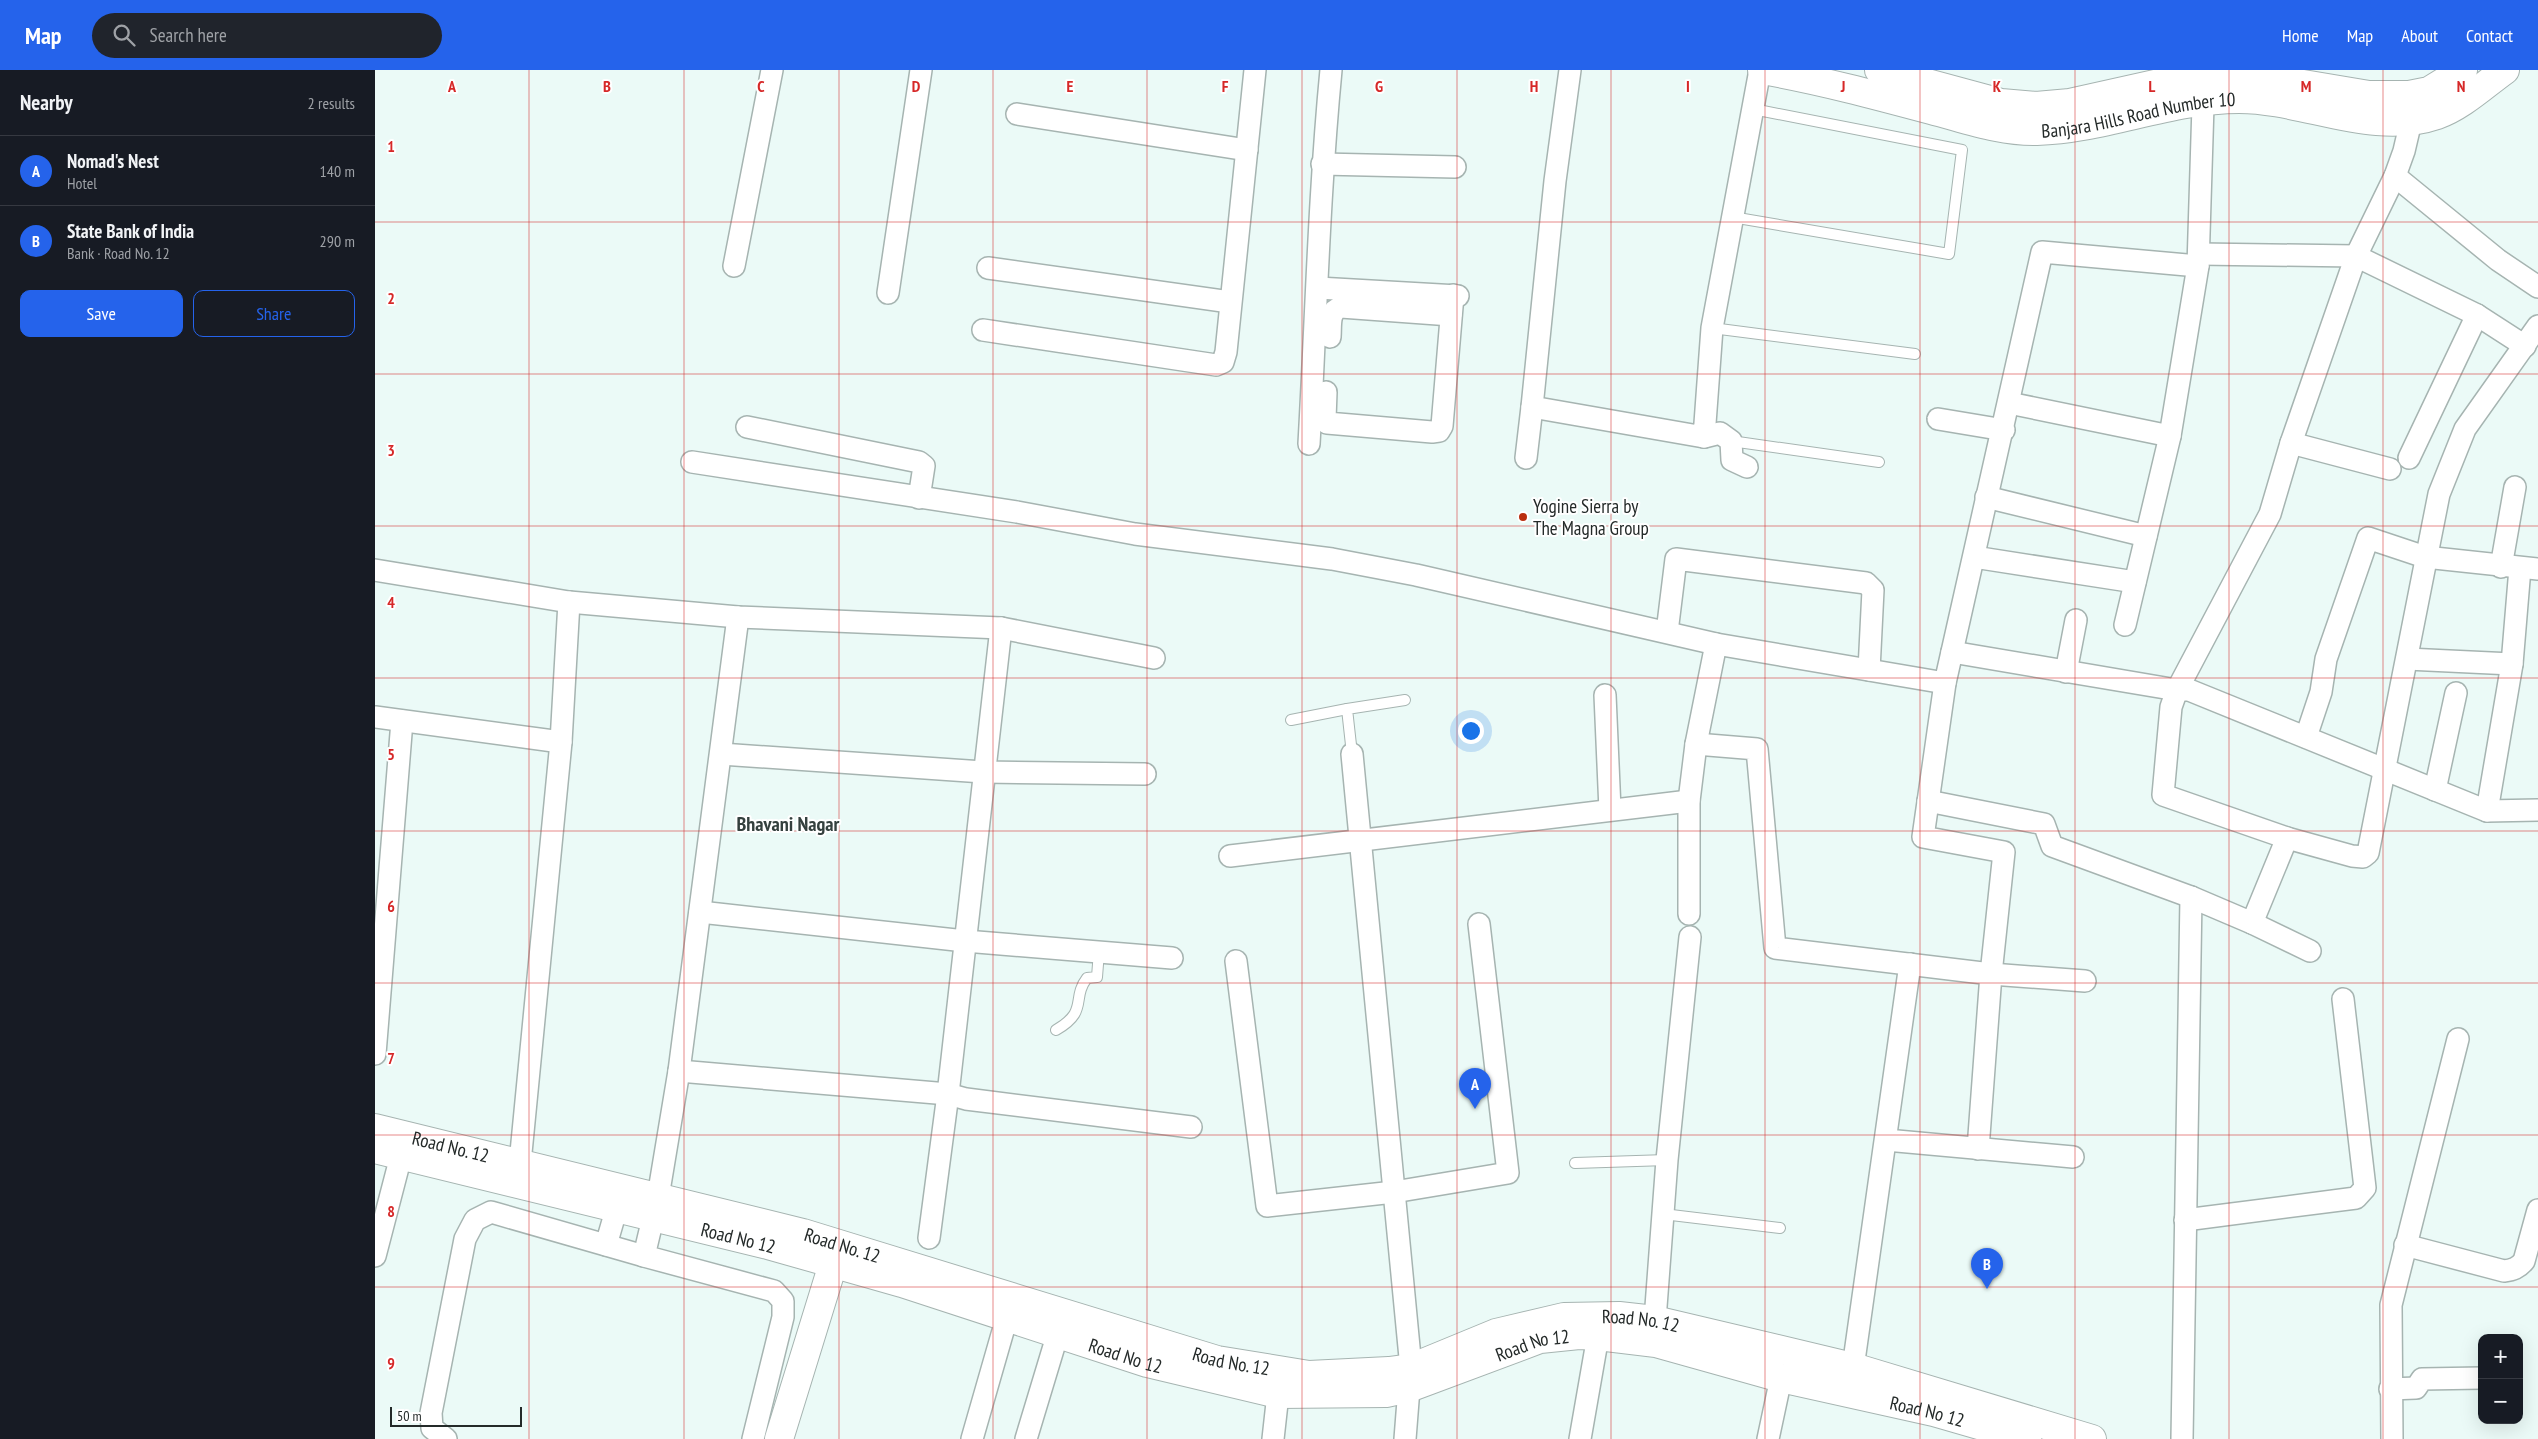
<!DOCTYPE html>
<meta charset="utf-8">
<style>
body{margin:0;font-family:"PT Sans Narrow",sans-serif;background:#20242c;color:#f1f3f6}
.controls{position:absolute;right:15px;bottom:15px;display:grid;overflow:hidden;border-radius:10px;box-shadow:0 5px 20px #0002}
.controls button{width:45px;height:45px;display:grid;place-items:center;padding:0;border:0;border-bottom:1px solid #363941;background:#171b24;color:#f1f3f6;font:25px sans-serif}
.scale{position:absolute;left:15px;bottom:12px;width:132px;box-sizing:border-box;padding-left:5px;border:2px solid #242a29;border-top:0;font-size:14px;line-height:18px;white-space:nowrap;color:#242a29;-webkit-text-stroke:4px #fff;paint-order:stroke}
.you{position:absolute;left:1095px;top:660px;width:18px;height:18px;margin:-12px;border:4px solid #fff;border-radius:50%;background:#1a73e8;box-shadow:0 0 0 8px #1a73e833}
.badge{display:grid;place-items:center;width:32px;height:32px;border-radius:50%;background:#2563eb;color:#fff;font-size:16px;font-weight:700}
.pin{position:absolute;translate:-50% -41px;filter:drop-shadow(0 1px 2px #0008)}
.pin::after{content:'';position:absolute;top:26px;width:18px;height:15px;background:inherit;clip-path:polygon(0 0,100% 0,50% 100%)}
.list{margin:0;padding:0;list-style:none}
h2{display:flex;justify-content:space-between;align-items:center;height:65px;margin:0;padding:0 20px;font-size:21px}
h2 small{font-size:16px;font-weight:400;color:#9ea1a6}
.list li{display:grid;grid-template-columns:32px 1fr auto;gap:15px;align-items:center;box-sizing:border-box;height:70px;padding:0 20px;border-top:1px solid #363941}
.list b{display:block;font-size:19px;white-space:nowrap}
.list p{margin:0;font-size:16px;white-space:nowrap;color:#9ea1a6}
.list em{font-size:16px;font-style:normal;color:#9ea1a6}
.actions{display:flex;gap:10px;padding:15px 20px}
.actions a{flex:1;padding:11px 0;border:1px solid #2563eb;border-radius:10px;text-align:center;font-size:18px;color:#2563eb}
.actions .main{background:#2563eb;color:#fff}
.icon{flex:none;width:28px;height:28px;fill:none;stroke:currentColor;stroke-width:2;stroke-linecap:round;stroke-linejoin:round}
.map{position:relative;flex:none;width:2163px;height:1369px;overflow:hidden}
header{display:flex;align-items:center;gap:30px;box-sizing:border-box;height:70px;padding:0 25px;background:#2563eb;color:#fff}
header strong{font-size:24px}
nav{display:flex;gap:28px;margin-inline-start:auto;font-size:18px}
.search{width:350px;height:45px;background:#20242c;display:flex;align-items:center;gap:12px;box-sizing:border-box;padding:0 18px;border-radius:28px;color:#9ea1a6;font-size:19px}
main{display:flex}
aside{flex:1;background:#171b24}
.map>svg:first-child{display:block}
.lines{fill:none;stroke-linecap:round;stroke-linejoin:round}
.lane-casing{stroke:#a6b4b1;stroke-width:12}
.street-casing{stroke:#a6b4b1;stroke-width:24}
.secondary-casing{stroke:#a6b4b1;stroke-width:30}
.lane{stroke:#fff;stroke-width:10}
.street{stroke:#fff;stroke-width:21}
.secondary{stroke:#fff;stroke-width:28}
.grid{fill:none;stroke:#d62828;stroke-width:1;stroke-opacity:0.55}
.poi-dot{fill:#b92e0e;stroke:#fff;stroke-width:2}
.labels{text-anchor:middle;stroke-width:4;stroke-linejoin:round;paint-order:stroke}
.street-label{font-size:19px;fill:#242a29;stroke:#fff}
.poi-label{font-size:19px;fill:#242a29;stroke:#fff;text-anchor:start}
.neighbourhood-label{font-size:20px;font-weight:bold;fill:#34403e;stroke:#fff}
.grid-label{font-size:16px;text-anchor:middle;font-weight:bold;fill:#d62828;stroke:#fff;stroke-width:4;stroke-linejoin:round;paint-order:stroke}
</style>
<header>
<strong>Map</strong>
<div class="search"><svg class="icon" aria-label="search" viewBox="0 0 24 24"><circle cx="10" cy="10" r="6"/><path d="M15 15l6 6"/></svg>Search here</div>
<nav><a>Home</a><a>Map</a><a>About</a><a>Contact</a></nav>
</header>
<main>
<aside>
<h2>Nearby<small>2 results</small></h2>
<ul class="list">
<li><span class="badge">A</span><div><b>Nomad's Nest</b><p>Hotel</p></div><em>140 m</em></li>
<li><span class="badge">B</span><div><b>State Bank of India</b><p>Bank · Road No. 12</p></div><em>290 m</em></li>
</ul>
<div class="actions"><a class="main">Save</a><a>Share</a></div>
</aside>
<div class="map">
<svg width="2163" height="1369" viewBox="0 0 2163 1369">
<rect width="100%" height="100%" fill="#ebfaf7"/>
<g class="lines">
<defs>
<g id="lane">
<path d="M1357,147L1574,184L1587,80L1378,39"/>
<path d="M1337,258L1540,284"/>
<path d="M1356,371L1504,392"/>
<path d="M916,650L972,639"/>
<path d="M977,684L972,639L1030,630"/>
<path d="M681,960C714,941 696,929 712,908L722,907L724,881"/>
<path d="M1200,1093L1292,1090"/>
<path d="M1288,1144L1405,1158"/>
</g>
<g id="street">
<path d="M1195,0L1180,111L1157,337L1329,367L1337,258L1385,0"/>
<path d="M642,44L872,80"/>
<path d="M2036,51L2029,81L2020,106L1981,186L1916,373L1895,444L1802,620L1796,637L1788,725L1912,768L1977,786L1988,787L1993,783L2064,424L2090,359L2163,256"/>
<path d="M947,94L1080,97"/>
<path d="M2020,106L2123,190L2163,217"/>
<path d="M1824,184L1981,186L2102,245L2150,276"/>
<path d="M359,196L397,0"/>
<path d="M613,198L855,232"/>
<path d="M943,218L1083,226"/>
<path d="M513,223L546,0"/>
<path d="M608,260L841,295L848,292L851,282L880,0"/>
<path d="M955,267C956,255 953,241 966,237L1076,245"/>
<path d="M951,322L950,349L952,353L1057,362L1064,361L1067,356L1078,225"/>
<path d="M1634,333L1795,366"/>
<path d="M1563,349L1629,360"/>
<path d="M372,357L544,392L549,396L544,428"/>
<path d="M1329,367L1345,363L1356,371L1357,390L1372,397"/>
<path d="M1916,373L2015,399"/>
<path d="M934,374C941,249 944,124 956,0"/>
<path d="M1151,388L1157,337"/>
<path d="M2034,388L2102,245"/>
<path d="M317,392L642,442L760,464L957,489L1041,505L1341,574"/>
<path d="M1611,427L1771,466"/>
<path d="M1599,487L1760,512"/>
<path d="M2126,497L2140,417"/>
<path d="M0,500L194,532L363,547L626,558L779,588"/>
<path d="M363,547L304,1001L283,1127L269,1186L399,1221L408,1231V1247L378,1369"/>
<path d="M1750,555L1795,366L1823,196L1829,3"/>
<path d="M1292,562L1301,489L1491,513L1498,520L1494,600"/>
<path d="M1577,582L1802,620H1814L2112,741L2163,740"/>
<path d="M2032,589L2137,594"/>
<path d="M1691,602L1701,550"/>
<path d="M1230,625L1235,740"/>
<path d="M0,647L186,672"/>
<path d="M1931,667L1946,622L1951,589L1993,468L2050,487L2163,499"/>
<path d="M1321,674L1382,679L1400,878L1616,904L1710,911"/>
<path d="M346,684L608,702L770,704"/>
<path d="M977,684L1036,1298"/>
<path d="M2060,720L2081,623"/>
<path d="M1553,731L1669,754L1677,776L1816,827L1877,853L1912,768"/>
<path d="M2112,741L2137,594L2145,498"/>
<path d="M855,786L1314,731"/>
<path d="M325,842L590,871L797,888"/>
<path d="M1314,844V731L1321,674L1341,574L1570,613"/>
<path d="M1877,853L1935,881"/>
<path d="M861,891L892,1136L1019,1122L1133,1103L1104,854"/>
<path d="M0,984L27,651"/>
<path d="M304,1001L573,1024L591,1029L816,1057"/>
<path d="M1511,1070L1698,1087"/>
<path d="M1603,1079L1616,904L1629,782L1548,767L1570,613L1667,182L1823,196"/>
<path d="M145,1093L186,672L194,532"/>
<path d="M1810,1150L1981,1128L1990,1118L1968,929"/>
<path d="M554,1168L573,1024L626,558"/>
<path d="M231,1175L242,1137"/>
<path d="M2030,1175L2129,1201C2138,1200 2143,1198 2149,1191L2163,1140"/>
<path d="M0,1186L26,1086"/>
<path d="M1280,1250L1292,1090L1315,867"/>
<path d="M1476,1312L1535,894"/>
<path d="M2015,1319L2041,1318L2047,1309L2107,1308"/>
<path d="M71,1369L57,1358L56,1343L90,1169L100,1150L116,1142L269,1186"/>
<path d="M597,1369L632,1247"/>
<path d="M651,1369L683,1263"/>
<path d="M898,1369L903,1324"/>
<path d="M1030,1369L1034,1318"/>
<path d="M1205,1369L1223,1266"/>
<path d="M1393,1369L1406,1308"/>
<path d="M1807,1369L1816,827"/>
<path d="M2017,1369L2016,1235L2083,969"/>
</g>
<g id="secondary">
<path id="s1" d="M1387,0C1444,10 1500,25 1556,40C1591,49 1626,62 1662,61C1730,59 1795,29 1864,29C1929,29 1998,67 2062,45C2087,36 2109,15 2130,0"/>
<path d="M1504,0L1626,33L1661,36L1695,33L1829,3L1868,4L1994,25H2034L2054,21L2088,0"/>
<path id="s2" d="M0,1058L428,1163L842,1290L934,1305L1014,1301L1036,1298L1121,1263L1189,1247L1244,1246L1280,1250L1478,1297L1717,1369"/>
<path id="s3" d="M0,1079L393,1175L527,1213L772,1293L903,1324L1011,1323L1034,1318L1165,1269L1204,1265L1223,1266L1281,1273L1406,1308L1559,1342L1652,1369"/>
<path d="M404,1369L458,1194"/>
</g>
</defs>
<!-- lane casing -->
<use href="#lane" class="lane-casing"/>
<!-- street casing -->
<use href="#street" class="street-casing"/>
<!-- secondary casing -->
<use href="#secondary" class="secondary-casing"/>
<!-- lane -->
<use href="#lane" class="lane"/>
<!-- street -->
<use href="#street" class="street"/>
<!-- secondary -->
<use href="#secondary" class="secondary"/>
</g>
<!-- grid -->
<path class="grid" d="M154,0V1369M309,0V1369M464,0V1369M618,0V1369M772,0V1369M927,0V1369M1082,0V1369M1236,0V1369M1390,0V1369M1545,0V1369M1700,0V1369M1854,0V1369M2008,0V1369M0,152H2163M0,304H2163M0,456H2163M0,608H2163M0,761H2163M0,913H2163M0,1065H2163M0,1217H2163"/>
<!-- markers -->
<circle class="poi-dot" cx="1148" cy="447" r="5"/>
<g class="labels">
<!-- street labels -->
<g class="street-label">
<text dy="7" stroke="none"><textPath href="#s1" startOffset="385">Banjara Hills Road Number 10</textPath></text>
<text dy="7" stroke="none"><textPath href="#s2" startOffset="78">Road No. 12</textPath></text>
<text dy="7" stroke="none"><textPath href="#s3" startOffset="374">Road No 12</textPath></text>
<text dy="7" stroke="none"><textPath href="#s2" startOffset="482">Road No. 12</textPath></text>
<text dy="7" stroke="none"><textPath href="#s2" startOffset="1308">Road No. 12</textPath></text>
<text dy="7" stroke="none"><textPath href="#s3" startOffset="1199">Road No 12</textPath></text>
<text dy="7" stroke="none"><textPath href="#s3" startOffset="779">Road No 12</textPath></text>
<text dy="7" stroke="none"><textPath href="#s2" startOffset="888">Road No. 12</textPath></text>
<text dy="7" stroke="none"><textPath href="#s3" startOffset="1604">Road No 12</textPath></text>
</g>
<!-- poi labels -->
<g class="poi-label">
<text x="1158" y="443">Yogine Sierra by<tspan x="1158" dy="22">The Magna Group</tspan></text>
</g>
<!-- neighbourhood labels -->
<g class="neighbourhood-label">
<text x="413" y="761">Bhavani Nagar</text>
</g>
</g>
<g class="grid-label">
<text x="77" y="22">A</text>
<text x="232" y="22">B</text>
<text x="386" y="22">C</text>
<text x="541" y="22">D</text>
<text x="695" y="22">E</text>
<text x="850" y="22">F</text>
<text x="1004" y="22">G</text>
<text x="1159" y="22">H</text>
<text x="1313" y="22">I</text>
<text x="1468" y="22">J</text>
<text x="1622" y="22">K</text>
<text x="1777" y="22">L</text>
<text x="1931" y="22">M</text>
<text x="2086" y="22">N</text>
<text x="16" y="82">1</text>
<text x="16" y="234">2</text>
<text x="16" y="386">3</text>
<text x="16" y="538">4</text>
<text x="16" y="690">5</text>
<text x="16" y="842">6</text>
<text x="16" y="994">7</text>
<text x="16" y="1147">8</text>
<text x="16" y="1299">9</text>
</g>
</svg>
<div class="controls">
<button>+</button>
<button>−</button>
</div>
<div class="scale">50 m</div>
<div class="you"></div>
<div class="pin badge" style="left:1100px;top:1039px">A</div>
<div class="pin badge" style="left:1612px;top:1219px">B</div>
</div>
</main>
